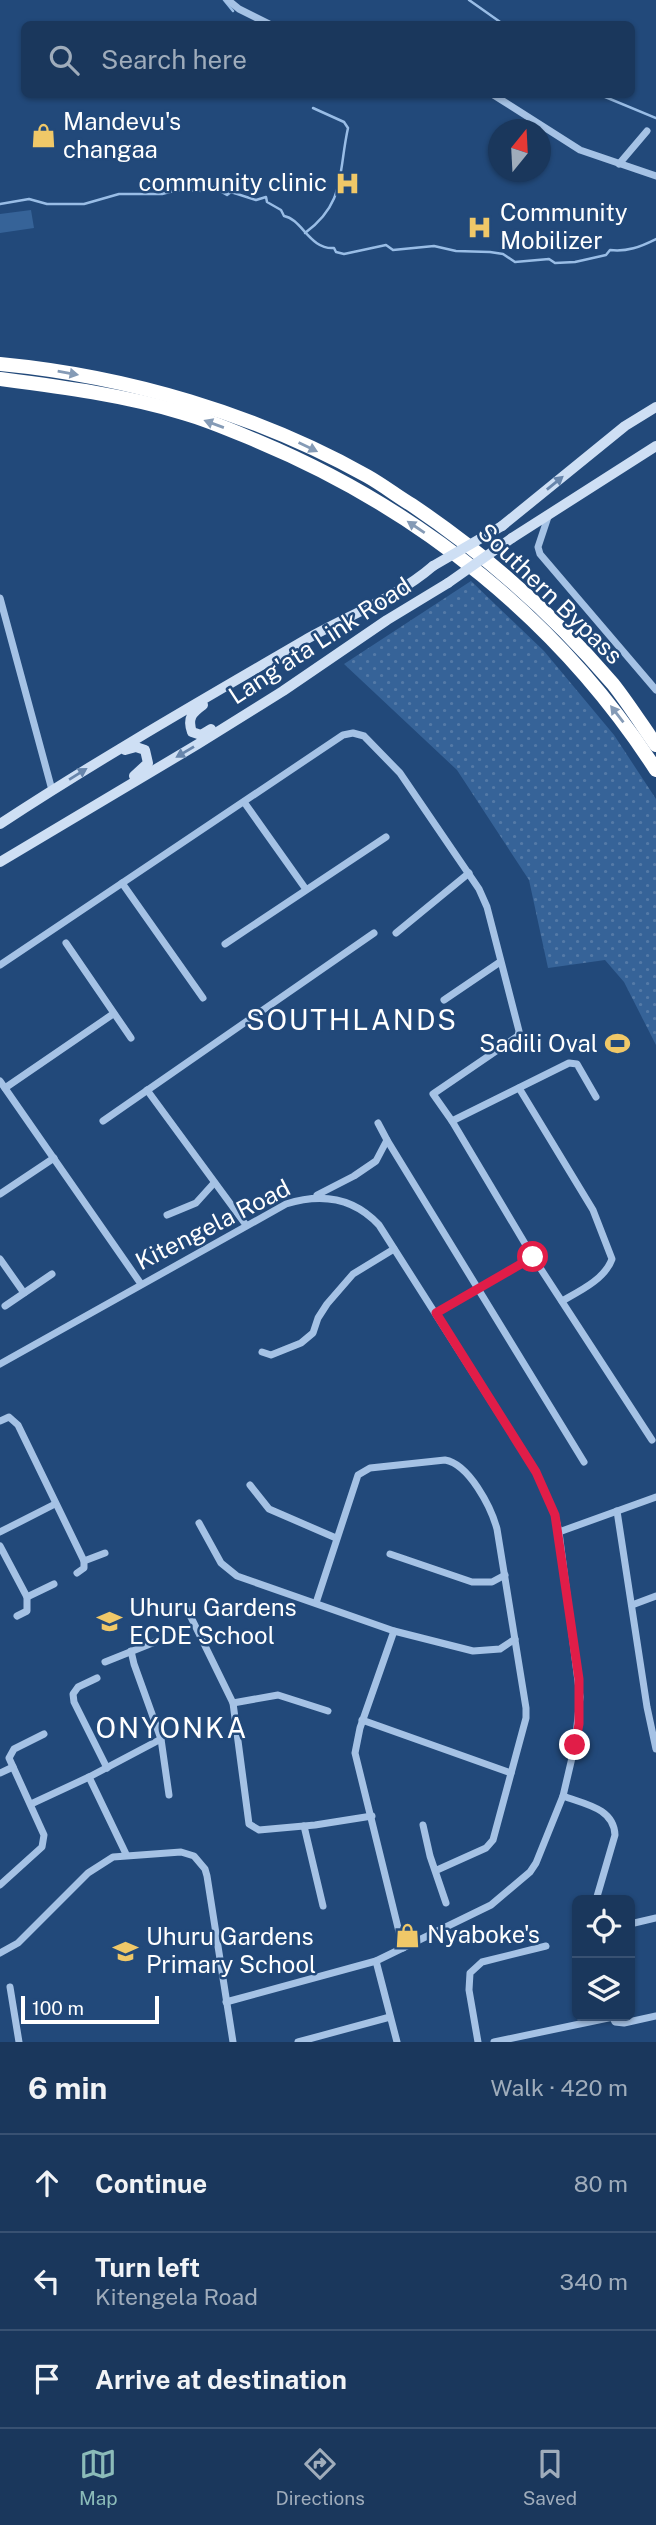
<!DOCTYPE html>
<meta charset="utf-8">
<style>
body{margin:0;font-family:"Public Sans",sans-serif;background:#274265;color:#f1f3f6}
.controls{position:absolute;right:21px;bottom:21px;display:grid;overflow:hidden;border-radius:10px;box-shadow:0 2px 5px #0004}
.controls button{width:63px;height:63px;display:grid;place-items:center;padding:0;border:0;border-bottom:2px solid #385172;background:#1a375c;color:#f1f3f6;font:35px sans-serif}
.compass{position:absolute;left:488px;top:119px;width:63px;height:63px;border-radius:50%;background:#1a375c;box-shadow:0 2px 5px #0004;rotate:18deg}
.scale{position:absolute;left:21px;bottom:18px;width:138px;box-sizing:border-box;padding-left:7px;border:4px solid #fff;border-top:0;font-size:19px;line-height:24px;white-space:nowrap;color:#fff;-webkit-text-stroke:5px #22497a;paint-order:stroke}
.stop{position:absolute;width:21px;height:21px;margin:-16px;border:5px solid #e11d48;border-radius:50%;background:#fff}
.stop.end{background:#e11d48;border-color:#fff;box-shadow:0 2px 7px #0008}
.list{margin:0;padding:0;list-style:none}
h2{display:flex;justify-content:space-between;align-items:center;height:91px;margin:0;padding:0 28px;font-size:30px}
h2 small{font-size:23px;font-weight:400;color:#9facbb}
.list li{display:grid;grid-template-columns:46px 1fr auto;gap:21px;align-items:center;box-sizing:border-box;height:98px;padding:0 28px;border-top:2px solid #385172}
.list b{display:block;font-size:26px;white-space:nowrap}
.list p{margin:0;font-size:23px;white-space:nowrap;color:#9facbb}
.list em{font-size:23px;font-style:normal;color:#9facbb}
.icon{flex:none;width:38px;height:38px;fill:none;stroke:currentColor;stroke-width:2;stroke-linecap:round;stroke-linejoin:round}
.map{position:relative;flex:none;width:656px;height:2042px;overflow:hidden}
.search{position:absolute;background:#1a375c;box-shadow:0 2px 5px #0004;left:21px;right:21px;top:21px;height:77px;display:flex;align-items:center;gap:18px;box-sizing:border-box;padding:0 24px;border-radius:10px;color:#9facbb;font-size:26px}
.sheet{height:385px;background:#1a375c}
nav{display:flex;justify-content:space-around;align-items:center;box-sizing:border-box;height:98px;border-top:2px solid #385172;background:#1a375c;font-size:19px;color:#9facbb}
nav a{display:grid;justify-items:center;gap:4px}
nav .on{color:#8bbbb9}
.map>svg:first-child{display:block}
.grass{fill:url(#grass-dots)}
.park{fill:#366398}
.lines{fill:none;stroke-linecap:round;stroke-linejoin:round}
.stream{stroke:#99bde6;stroke-width:2.5}
.street{stroke:#a5c2e5;stroke-width:7}
.secondary{stroke:#cedff4;stroke-width:10}
.highway{stroke:#fff;stroke-width:14}
.secondary-bridge{stroke:#cedff4;stroke-width:10}
.oneway{fill:#859bb6}
.oneway2{fill:#6785ab}
.route{stroke:#e11d48;stroke-width:9}
.labels{text-anchor:middle;stroke-width:5;stroke-linejoin:round;paint-order:stroke}
.poi-label{font-size:24px;fill:#fff;stroke:#22497a;text-anchor:start}
.street-label{font-size:24px;fill:#fff;stroke:#22497a}
.quarter-label{font-size:28px;letter-spacing:2px;fill:#fff;stroke:#22497a}
</style>
<div class="map">
<svg width="656" height="2042" viewBox="0 0 656 2042">
<defs>
<pattern id="grass-dots" width="8" height="8" patternUnits="userSpaceOnUse" patternTransform="scale(1.75)"><rect width="8" height="8" fill="#366398"/><path d="M2 2h.1M6 6h.1" fill="none" stroke="#547aa7" stroke-width="1.8" stroke-linecap="round"/></pattern>
</defs>
<rect width="100%" height="100%" fill="#22497a"/>
<!-- grass -->
<path class="grass" d="M471,581L544,651L614,735L656,799V1045L624,982L605,960L548,968L529,880L457,770L344,664Z"/>
<!-- park -->
<path class="park" d="M31,210L34,228L0,233V214Z"/>
<g class="lines">
<!-- stream -->
<g class="stream">
<path d="M224,0L233,11"/>
<path d="M469,0L503,24"/>
<path d="M598,94L656,118"/>
<path d="M0,204L29,199L47,204H84L119,194H162L177,190L205,191L213,187L227,195L231,192L256,200L266,197L267,202L281,210L284,216C302,219 310,250 334,248L336,252L344,254L386,245L393,250L434,246L456,251L490,252L503,254L515,262L549,259L555,263L575,262L606,255L610,250C627,252 640,247 656,239"/>
<path d="M305,233C346,203 338,173 348,128L344,122L313,108"/>
</g>
<!-- street -->
<g class="street">
<path d="M228,0L239,9L269,24"/>
<path d="M492,94L580,150L656,176"/>
<path d="M619,164L647,131"/>
<path d="M548,517L538,547L540,554L656,690"/>
<path d="M0,598L52,790"/>
<path d="M244,802L305,888"/>
<path d="M122,883L203,998"/>
<path d="M396,933L469,873"/>
<path d="M66,943L131,1038"/>
<path d="M225,944L386,837"/>
<path d="M0,965L343,735L353,733L364,736L400,773L479,889L487,907L519,1031L518,1036L433,1094L452,1121L533,1257L652,1440"/>
<path d="M444,1000L500,962"/>
<path d="M0,1081L141,1284"/>
<path d="M5,1088L113,1014"/>
<path d="M519,1088L593,1210L612,1259C605,1279 580,1291 562,1301"/>
<path d="M147,1090L246,1225"/>
<path d="M103,1121L374,933"/>
<path d="M452,1121L569,1063L577,1064L596,1097"/>
<path d="M387,1140L584,1462"/>
<path d="M0,1194L54,1158"/>
<path d="M317,1195L354,1176L376,1161L387,1140L378,1123"/>
<path d="M167,1215L196,1203L214,1183"/>
<path d="M0,1259L24,1293"/>
<path d="M5,1306L52,1274"/>
<path d="M436,1313L533,1257"/>
<path d="M262,1352L271,1355L301,1343L313,1333L318,1318L327,1304L353,1274L394,1249"/>
<path d="M0,1364L286,1204C321,1193 353,1197 379,1225L536,1472L555,1515L559,1532L580,1697L575,1745L563,1796L536,1863L530,1872L491,1905L376,1961L226,2002"/>
<path d="M0,1421L9,1417L18,1425L84,1561"/>
<path d="M250,1485L269,1509L336,1538"/>
<path d="M617,1511L647,1707L656,1749"/>
<path d="M199,1523L221,1563L237,1576L394,1631L473,1651L500,1649L515,1639"/>
<path d="M0,1532L55,1504"/>
<path d="M559,1532L656,1497"/>
<path d="M0,1546L27,1597V1611L17,1616"/>
<path d="M390,1554L472,1582H492L505,1575"/>
<path d="M77,1573L84,1568V1561L105,1553"/>
<path d="M27,1597L54,1584"/>
<path d="M316,1603L358,1475L370,1468L445,1460C469,1464 491,1507 497,1529L526,1708V1718L493,1840L486,1848L437,1870"/>
<path d="M632,1605L656,1596"/>
<path d="M186,1607L233,1703L249,1824L259,1830L315,1825L372,1816"/>
<path d="M394,1631L360,1728L355,1753L403,1948"/>
<path d="M131,1651L134,1664L161,1739L169,1795"/>
<path d="M105,1662L155,1642"/>
<path d="M97,1678L78,1687L73,1694L74,1702L107,1768"/>
<path d="M233,1703L278,1695L328,1711"/>
<path d="M362,1720L511,1773"/>
<path d="M0,1773L13,1767"/>
<path d="M89,1777L126,1854"/>
<path d="M563,1796C584,1804 614,1808 615,1835L596,1900"/>
<path d="M31,1804L89,1777L161,1739"/>
<path d="M423,1825L430,1856L446,1903"/>
<path d="M304,1826L323,1906"/>
<path d="M0,1885L42,1847L44,1835L9,1758L14,1749L44,1734"/>
<path d="M630,1924L656,1918"/>
<path d="M0,1953L18,1943L88,1873L113,1857L181,1852L194,1856L205,1869L207,1876L233,2042"/>
<path d="M376,1961L397,2042"/>
<path d="M10,1987L19,2042"/>
<path d="M612,2016L615,2022L624,2023L656,2016"/>
<path d="M298,2042L390,2017"/>
<path d="M478,2042L469,1990L470,1973L482,1962L546,1946"/>
<path d="M494,2042L613,2017"/>
</g>
<!-- secondary -->
<g class="secondary">
<path d="M502,526L625,426L656,407"/>
<path d="M512,538L656,446"/>
<path d="M203,705C192,713 187,718 192,732L201,735L211,729"/>
<path d="M125,750L136,747L145,750L148,763L134,776"/>
<path d="M0,824C99,759 202,700 305,640C347,616 396,598 433,566"/>
<path d="M0,862L198,744L283,691L387,620L448,583"/>
</g>
<!-- highway -->
<g class="highway">
<path d="M0,364C127,376 256,414 367,476C383,485 397,496 412,505C486,555 555,616 613,684C628,703 642,725 656,745"/>
<path d="M0,379C61,387 123,395 183,413C208,420 233,431 257,441C420,509 560,621 656,770"/>
</g>
<!-- secondary-bridge -->
<g class="secondary-bridge">
<path d="M433,566L502,526"/>
<path d="M448,583L512,538"/>
</g>
</g>
<!-- one-way arrows -->
<defs><path id="oneway-solid" d="M-6-.8H1V-3.2L6.5 0L1 3.2V.8H-6Z" transform="scale(1.75)"/></defs>
<g class="oneway">
<use href="#oneway-solid" transform="translate(68 373) rotate(10)"/>
<use href="#oneway-solid" transform="translate(214 424) rotate(-160)"/>
<use href="#oneway-solid" transform="translate(308 447) rotate(26)"/>
<use href="#oneway-solid" transform="translate(416 527) rotate(-146)"/>
<use href="#oneway-solid" transform="translate(617 714) rotate(-128)"/>
</g>
<g class="oneway2">
<use href="#oneway-solid" transform="translate(555 483) rotate(-39)"/>
<use href="#oneway-solid" transform="translate(185 752) rotate(149)"/>
<use href="#oneway-solid" transform="translate(78 774) rotate(-32)"/>
</g>
<g class="lines">
<!-- route -->
<path class="route" d="M533,1257L436,1313L536,1472L555,1515L579,1679V1724L575,1745"/>
</g>
<!-- icons -->
<defs>
<symbol id="shop-bare" viewBox="-9 -9 18 18"><path d="M-5-2.5h2.3a2.7 3.5 0 0 1 5.4 0H5L5.5 6h-11ZM-1.5-2.5h3a1.5 2.3 0 0 0-3 0Z" fill="#f0c868" stroke="#22497a" stroke-width="2.5" paint-order="stroke"/></symbol>
<symbol id="hospital-bare" viewBox="-9 -9 18 18"><path d="M-5-5h3v3.5h4V-5h3V5h-3V1.5h-4V5h-3Z" fill="#f0c868" stroke="#22497a" stroke-width="2.5" paint-order="stroke"/></symbol>
<symbol id="stadium-bare" viewBox="-9 -9 18 18"><path d="M0-5a6.5 5 0 1 0 0 10a6.5 5 0 1 0 0-10ZM-3.5-1.8h7v3.6h-7Z" fill="#f0c868" stroke="#22497a" stroke-width="2.5" paint-order="stroke"/></symbol>
<symbol id="school-bare" viewBox="-9 -9 18 18"><path d="M0-5L7-2L0 1L-7-2ZM-4 1L0 2.5L4 1V4Q0 6-4 4Z" fill="#f0c868" stroke="#22497a" stroke-width="2.5" paint-order="stroke"/></symbol>
</defs>
<g fill-rule="evenodd">
<use href="#shop-bare" x="26" y="118" width="35" height="35"/>
<use href="#hospital-bare" x="330" y="166" width="35" height="35"/>
<use href="#hospital-bare" x="462" y="210" width="35" height="35"/>
<use href="#stadium-bare" x="600" y="1026" width="35" height="35"/>
<use href="#school-bare" x="92" y="1604" width="35" height="35"/>
<use href="#shop-bare" x="390" y="1918" width="35" height="35"/>
<use href="#school-bare" x="108" y="1934" width="35" height="35"/>
</g>
<g class="labels">
<!-- poi labels -->
<g class="poi-label">
<text x="63" y="130">Mandevu's<tspan x="63" dy="28">changaa</tspan></text>
<text x="327" y="191" text-anchor="end">community clinic</text>
<text x="500" y="221">Community<tspan x="500" dy="28">Mobilizer</tspan></text>
<text x="598" y="1052" text-anchor="end">Sadili Oval</text>
<text x="129" y="1616">Uhuru Gardens<tspan x="129" dy="28">ECDE School</tspan></text>
<text x="427" y="1943">Nyaboke's</text>
<text x="146" y="1945">Uhuru Gardens<tspan x="146" dy="28">Primary School</tspan></text>
</g>
<!-- street labels -->
<g class="street-label">
<text transform="translate(550 594) rotate(44)" y="8">Southern Bypass</text>
<text transform="translate(320 641) rotate(-33)" y="8">Lang'ata Link Road</text>
<text transform="translate(213 1225) rotate(-27)" y="8">Kitengela Road</text>
</g>
<!-- quarter labels -->
<g class="quarter-label">
<text x="352" y="1030">SOUTHLANDS</text>
<text x="172" y="1738">ONYONKA</text>
</g>
</g>
</svg>
<div class="controls">
<button><svg class="icon" aria-label="locate" viewBox="0 0 24 24"><circle cx="12" cy="12" r="6"/><path d="M12 2v4M12 18v4M2 12h4M18 12h4"/></svg></button>
<button><svg class="icon" aria-label="layers" viewBox="0 0 24 24"><path d="M12 4l9 5-9 5-9-5zM3 14l9 5 9-5"/></svg></button>
</div>
<svg class="compass" viewBox="-18 -18 36 36"><path d="M0-13l5 13h-10z" fill="#e53935"/><path d="M0 13l5-13h-10z" fill="#9facbb"/></svg>
<div class="scale">100 m</div>
<div class="stop" style="left:533px;top:1257px"></div>
<div class="stop end" style="left:575px;top:1745px"></div>
<div class="search"><svg class="icon" aria-label="search" viewBox="0 0 24 24"><circle cx="10" cy="10" r="6"/><path d="M15 15l6 6"/></svg>Search here</div>
</div>
<section class="sheet">
<h2>6 min<small>Walk · 420 m</small></h2>
<ul class="list">
<li><svg class="icon" aria-label="ahead" viewBox="0 0 24 24"><path d="M12 20V5M6 11l6-6 6 6"/></svg><div><b>Continue</b></div><em>80 m</em></li>
<li><svg class="icon" aria-label="left" viewBox="0 0 24 24"><path d="M17 20v-9H6M10 6l-5 5 5 5"/></svg><div><b>Turn left</b><p>Kitengela Road</p></div><em>340 m</em></li>
<li><svg class="icon" aria-label="arrive" viewBox="0 0 24 24"><path d="M6 21V4h12l-3 4 3 4H6"/></svg><div><b>Arrive at destination</b></div></li>
</ul>
</section>
<nav>
<a class="on"><svg class="icon" aria-label="map" viewBox="0 0 24 24"><path d="M3 6l6-2 6 2 6-2v14l-6 2-6-2-6 2zM9 4v14M15 6v14"/></svg>Map</a>
<a><svg class="icon" aria-label="directions" viewBox="0 0 24 24"><path d="M12 3l9 9-9 9-9-9zM9 14v-3h6M13 9l2 2-2 2"/></svg>Directions</a>
<a><svg class="icon" aria-label="saved" viewBox="0 0 24 24"><path d="M7 4h10v16l-5-4-5 4z"/></svg>Saved</a>
</nav>
